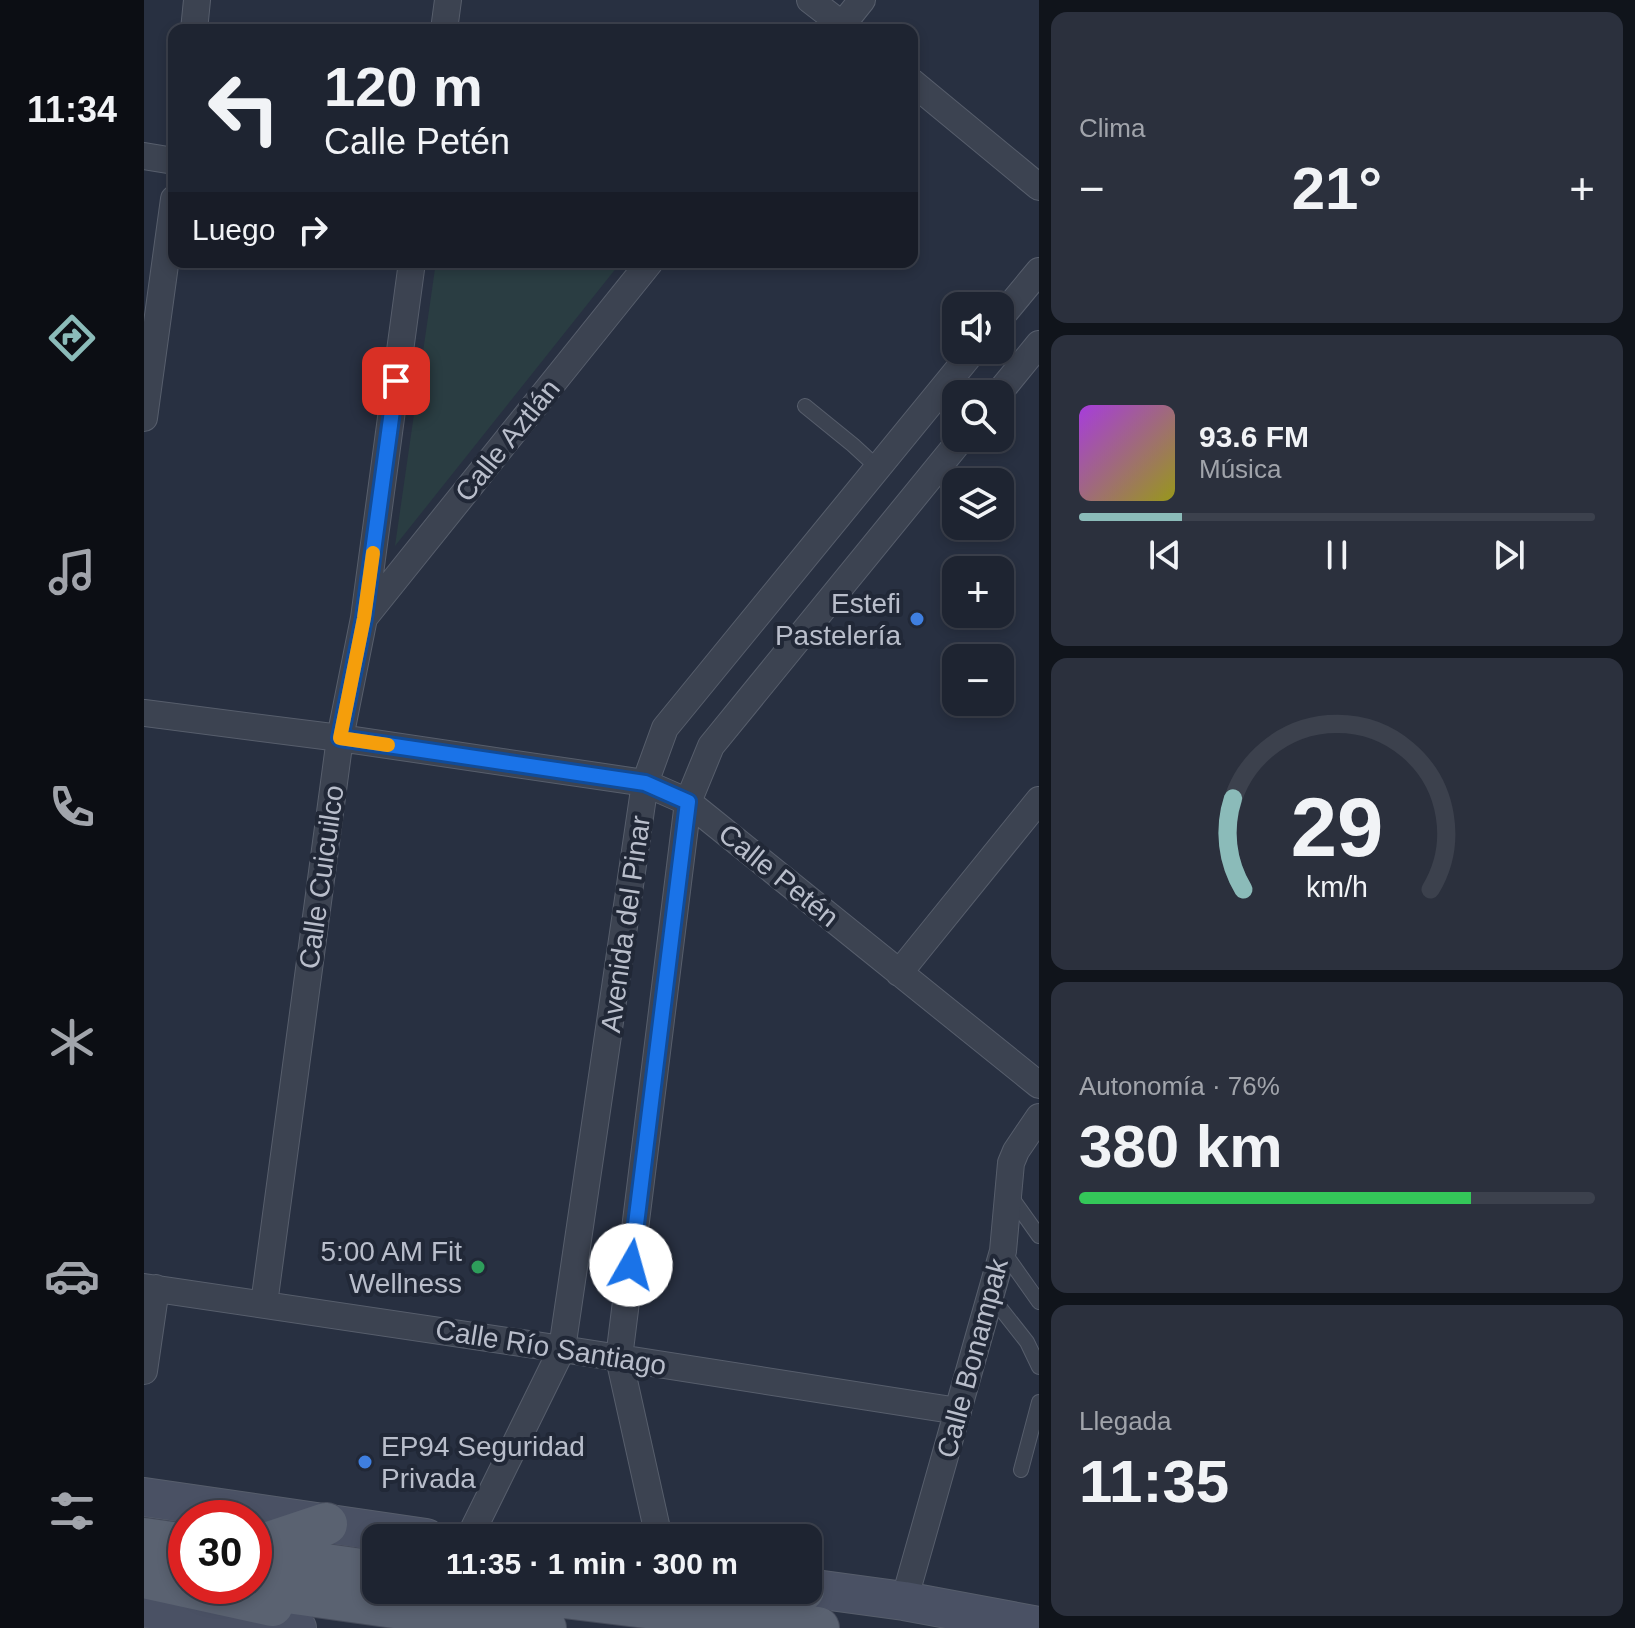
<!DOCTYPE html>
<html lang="es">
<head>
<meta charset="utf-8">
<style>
  body { margin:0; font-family:Helvetica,sans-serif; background:#2b303d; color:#f1f3f6; height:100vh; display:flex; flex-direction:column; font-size:30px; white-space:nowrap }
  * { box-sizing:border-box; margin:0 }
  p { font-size:26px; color:#a1a4ab }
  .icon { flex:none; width:44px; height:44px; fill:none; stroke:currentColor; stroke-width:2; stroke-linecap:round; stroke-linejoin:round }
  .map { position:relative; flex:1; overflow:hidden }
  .drawer { display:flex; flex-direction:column; gap:12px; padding:12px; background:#10141b; width:596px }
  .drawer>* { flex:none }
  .banner { position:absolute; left:24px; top:24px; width:750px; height:244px; border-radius:16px; box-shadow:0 4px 12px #0003,0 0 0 2px #3c414d; background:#1e2431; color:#f1f3f6; overflow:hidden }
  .fabs { position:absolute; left:798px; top:292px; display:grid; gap:16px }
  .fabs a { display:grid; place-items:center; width:72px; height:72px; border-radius:16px; background:#1e2431; box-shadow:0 4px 12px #0003,0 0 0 2px #3c414d; font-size:40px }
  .speed { position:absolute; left:24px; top:1500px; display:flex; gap:16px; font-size:40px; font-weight:700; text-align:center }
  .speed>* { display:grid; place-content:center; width:104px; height:104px; border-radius:50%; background:#1e2431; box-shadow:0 4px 12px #0003,0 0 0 2px #3c414d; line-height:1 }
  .speed .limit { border:12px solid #d22; background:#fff; color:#111 }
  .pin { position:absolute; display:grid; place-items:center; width:68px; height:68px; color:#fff; margin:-34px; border-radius:16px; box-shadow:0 4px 12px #0006 }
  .me { position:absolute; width:88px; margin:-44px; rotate:7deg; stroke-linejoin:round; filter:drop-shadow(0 0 6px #0008) }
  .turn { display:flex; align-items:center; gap:28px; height:168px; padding:0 24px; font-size:36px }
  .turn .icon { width:104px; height:104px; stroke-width:2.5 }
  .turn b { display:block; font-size:56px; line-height:68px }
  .then { display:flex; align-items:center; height:76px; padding:0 24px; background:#0003; gap:16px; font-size:30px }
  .big { font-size:60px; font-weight:700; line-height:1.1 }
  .drawer .widget { flex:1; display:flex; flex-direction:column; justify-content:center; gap:12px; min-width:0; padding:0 28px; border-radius:16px; background:#2b303d }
  .drawer .dial { align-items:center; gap:0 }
  .dial svg { height:208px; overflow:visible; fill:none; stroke:#3c414d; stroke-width:7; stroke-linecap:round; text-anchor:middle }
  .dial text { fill:#f1f3f6; stroke:none }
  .song { display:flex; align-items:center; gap:24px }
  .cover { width:96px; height:96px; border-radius:12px; background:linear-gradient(135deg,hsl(280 70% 55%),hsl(60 70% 35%)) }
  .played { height:8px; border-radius:4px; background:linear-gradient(90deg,#8bbbb9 20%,#3c414d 20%) }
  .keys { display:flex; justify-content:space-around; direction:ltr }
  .heat { display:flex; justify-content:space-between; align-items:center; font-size:44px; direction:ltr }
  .charge { height:12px; border-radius:6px; background:linear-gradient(90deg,#34c759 76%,#3c414d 0) }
  .trip { position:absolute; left:218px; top:1524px; width:460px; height:80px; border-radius:16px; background:#1e2431; box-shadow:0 4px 12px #0003,0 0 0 2px #3c414d; font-weight:700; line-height:80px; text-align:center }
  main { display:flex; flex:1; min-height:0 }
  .tabs { display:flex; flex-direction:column; width:144px; justify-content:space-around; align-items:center; background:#0c0e14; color:#a1a4ab }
  .tabs .icon { width:56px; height:56px }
  .tabs .selected { color:#8bbbb9 }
  .tabs b { font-size:36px; color:#f1f3f6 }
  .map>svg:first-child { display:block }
  .green { fill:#2a3d42 }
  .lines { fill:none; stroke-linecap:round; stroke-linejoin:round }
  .service-casing { stroke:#575e6c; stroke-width:16 }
  .minor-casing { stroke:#575e6c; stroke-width:28 }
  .secondary-casing { stroke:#575e6c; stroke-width:40 }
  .primary-casing { stroke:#464c5b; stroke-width:44 }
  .service { stroke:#3c4351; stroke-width:14 }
  .minor { stroke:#3c4351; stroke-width:26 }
  .secondary { stroke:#4a5164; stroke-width:38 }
  .primary { stroke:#5a6271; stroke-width:42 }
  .route-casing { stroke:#114b97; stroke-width:20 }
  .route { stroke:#1a73e8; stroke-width:14 }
  .slow { stroke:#f59e0b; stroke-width:14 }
  .shop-dot { fill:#3f7fe0; stroke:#212837; stroke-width:3 }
  .leisure-dot { fill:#2e9e5b; stroke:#212837; stroke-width:3 }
  .labels { text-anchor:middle; stroke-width:8; stroke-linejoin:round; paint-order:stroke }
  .street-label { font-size:28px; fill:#b9becb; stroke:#212837 }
  .poi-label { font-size:28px; fill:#b9becb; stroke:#212837; text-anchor:end }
</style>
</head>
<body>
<main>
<nav class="tabs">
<b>11:34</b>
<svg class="icon selected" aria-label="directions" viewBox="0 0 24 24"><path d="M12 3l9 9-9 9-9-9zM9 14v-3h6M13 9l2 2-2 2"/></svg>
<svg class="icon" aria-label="music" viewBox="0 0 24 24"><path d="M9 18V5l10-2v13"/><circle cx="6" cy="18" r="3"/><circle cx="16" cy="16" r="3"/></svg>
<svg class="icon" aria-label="phone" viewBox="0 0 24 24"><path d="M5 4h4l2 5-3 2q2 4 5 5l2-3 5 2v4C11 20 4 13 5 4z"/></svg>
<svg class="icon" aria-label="climate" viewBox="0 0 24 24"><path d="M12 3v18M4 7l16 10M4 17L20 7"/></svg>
<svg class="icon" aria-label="car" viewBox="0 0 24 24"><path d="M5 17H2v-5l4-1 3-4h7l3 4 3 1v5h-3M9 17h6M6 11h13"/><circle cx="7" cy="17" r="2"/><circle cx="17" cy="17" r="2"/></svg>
<svg class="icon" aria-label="filters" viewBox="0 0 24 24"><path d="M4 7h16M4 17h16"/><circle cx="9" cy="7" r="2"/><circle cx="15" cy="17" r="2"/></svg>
</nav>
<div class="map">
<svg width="895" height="1628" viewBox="0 0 895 1628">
  <rect width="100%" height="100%" fill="#283041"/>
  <path class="green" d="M292,262h185l-226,284z"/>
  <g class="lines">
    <g class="service-casing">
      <path id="service" d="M661,406l48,39 25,23
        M865,1194l30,42
        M859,1251l36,51
        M846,1295l37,47 12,25
        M877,1470l18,-68"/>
    </g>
    <g class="minor-casing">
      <path id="minor" d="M666,0l39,30
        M50,30l3,-30
        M300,30l4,-30
        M694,30l24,-30
        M768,82l127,105
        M0,156l30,5
        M856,318l39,-47
        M854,394l41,-50
        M0,418l30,-219
        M220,618l286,-356
        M0,713l196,25 305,45 43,19 351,283
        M755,973l140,-173
        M0,1287l418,62 396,62
        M120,1304l76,-566 24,-120 48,-356
        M0,1371l12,-83
        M325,1538l93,-189 83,-566 20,-55 309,-378
        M515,1538l-40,-180 69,-556 23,-56 251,-308
        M760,1601l99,-350 8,-88 5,-12 23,-34"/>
    </g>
    <g class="secondary-casing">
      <path id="secondary" d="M0,1497l282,41
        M664,1588l96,13 135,25
        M0,1608l153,20"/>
    </g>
    <g class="primary-casing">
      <path id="primary" d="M0,1539l42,6
        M110,1548l72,-24
        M110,1555l122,17
        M0,1577l128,28
        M101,1586l300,42
        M364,1590l310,38
        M587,1610l72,-20"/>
    </g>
    <use href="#service" class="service"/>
    <use href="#minor" class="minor"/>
    <use href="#secondary" class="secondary"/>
    <use href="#primary" class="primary"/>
  </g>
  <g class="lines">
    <g class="route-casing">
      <path id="route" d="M252,381l-32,237 -24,120 305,45 43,19 -57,463"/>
    </g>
    <use href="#route" class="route"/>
    <path class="slow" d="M229,553l-9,65 -24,120 48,7"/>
  </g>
  <g class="shop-dot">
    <circle cx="773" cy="619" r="8"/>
    <circle cx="221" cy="1462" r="8"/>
  </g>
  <circle class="leisure-dot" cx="334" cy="1267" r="8"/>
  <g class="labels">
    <g class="street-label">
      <text transform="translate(363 440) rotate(-51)" y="10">Calle Aztlán</text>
      <text transform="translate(635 875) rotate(39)" y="10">Calle Petén</text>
      <text transform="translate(177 877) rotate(-82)" y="10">Calle Cuicuilco</text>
      <text transform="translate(481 924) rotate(-82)" y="10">Avenida del Pinar</text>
      <text transform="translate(407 1347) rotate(9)" y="10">Calle Río Santiago</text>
      <text transform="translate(828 1358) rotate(-75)" y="10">Calle Bonampak</text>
    </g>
    <g class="poi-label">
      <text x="757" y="613">Estefi<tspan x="757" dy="32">Pastelería</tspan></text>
      <text x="318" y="1261">5:00 AM Fit<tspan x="318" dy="32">Wellness</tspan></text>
      <text x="237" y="1456" text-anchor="start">EP94 Seguridad<tspan x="237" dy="32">Privada</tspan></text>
    </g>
  </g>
</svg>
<div class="fabs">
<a><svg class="icon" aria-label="sound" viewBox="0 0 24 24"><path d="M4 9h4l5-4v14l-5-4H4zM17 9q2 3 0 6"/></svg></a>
<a><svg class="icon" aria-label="search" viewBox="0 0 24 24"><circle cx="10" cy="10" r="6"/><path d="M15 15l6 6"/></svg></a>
<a><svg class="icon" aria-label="layers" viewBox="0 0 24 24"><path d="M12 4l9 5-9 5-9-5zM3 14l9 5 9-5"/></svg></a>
<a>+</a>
<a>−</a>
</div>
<div class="speed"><div class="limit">30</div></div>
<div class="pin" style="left:252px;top:381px;background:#d93025"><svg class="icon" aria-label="arrive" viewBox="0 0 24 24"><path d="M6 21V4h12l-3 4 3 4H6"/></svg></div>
<svg class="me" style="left:487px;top:1265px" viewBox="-20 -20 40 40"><circle r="19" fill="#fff"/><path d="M0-13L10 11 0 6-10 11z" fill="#1a73e8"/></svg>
<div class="trip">11:35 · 1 min · 300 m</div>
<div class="banner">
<div class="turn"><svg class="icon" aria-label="left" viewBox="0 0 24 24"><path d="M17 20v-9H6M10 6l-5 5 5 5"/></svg><div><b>120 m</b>Calle Petén</div></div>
<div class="then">Luego<svg class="icon" aria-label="right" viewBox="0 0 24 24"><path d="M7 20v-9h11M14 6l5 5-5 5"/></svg></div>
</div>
</div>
<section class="drawer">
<div class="widget"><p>Clima</p>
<div class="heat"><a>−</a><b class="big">21°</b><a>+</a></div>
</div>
<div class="widget">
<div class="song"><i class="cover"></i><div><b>93.6 FM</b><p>Música</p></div></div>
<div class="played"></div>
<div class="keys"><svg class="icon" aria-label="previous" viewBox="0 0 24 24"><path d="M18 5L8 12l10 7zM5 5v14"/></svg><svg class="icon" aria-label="pause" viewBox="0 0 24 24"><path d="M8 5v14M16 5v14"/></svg><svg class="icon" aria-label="next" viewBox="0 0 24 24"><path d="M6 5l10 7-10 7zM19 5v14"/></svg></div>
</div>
<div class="widget dial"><svg viewBox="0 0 100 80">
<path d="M14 69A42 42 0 1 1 86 69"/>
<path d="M14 69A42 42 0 0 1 10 34" stroke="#8bbbb9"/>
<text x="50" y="56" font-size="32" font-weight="700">29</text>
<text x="50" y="72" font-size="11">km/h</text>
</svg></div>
<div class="widget"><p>Autonomía · 76%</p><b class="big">380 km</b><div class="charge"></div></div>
<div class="widget"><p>Llegada</p><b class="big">11:35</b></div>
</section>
</main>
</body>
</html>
